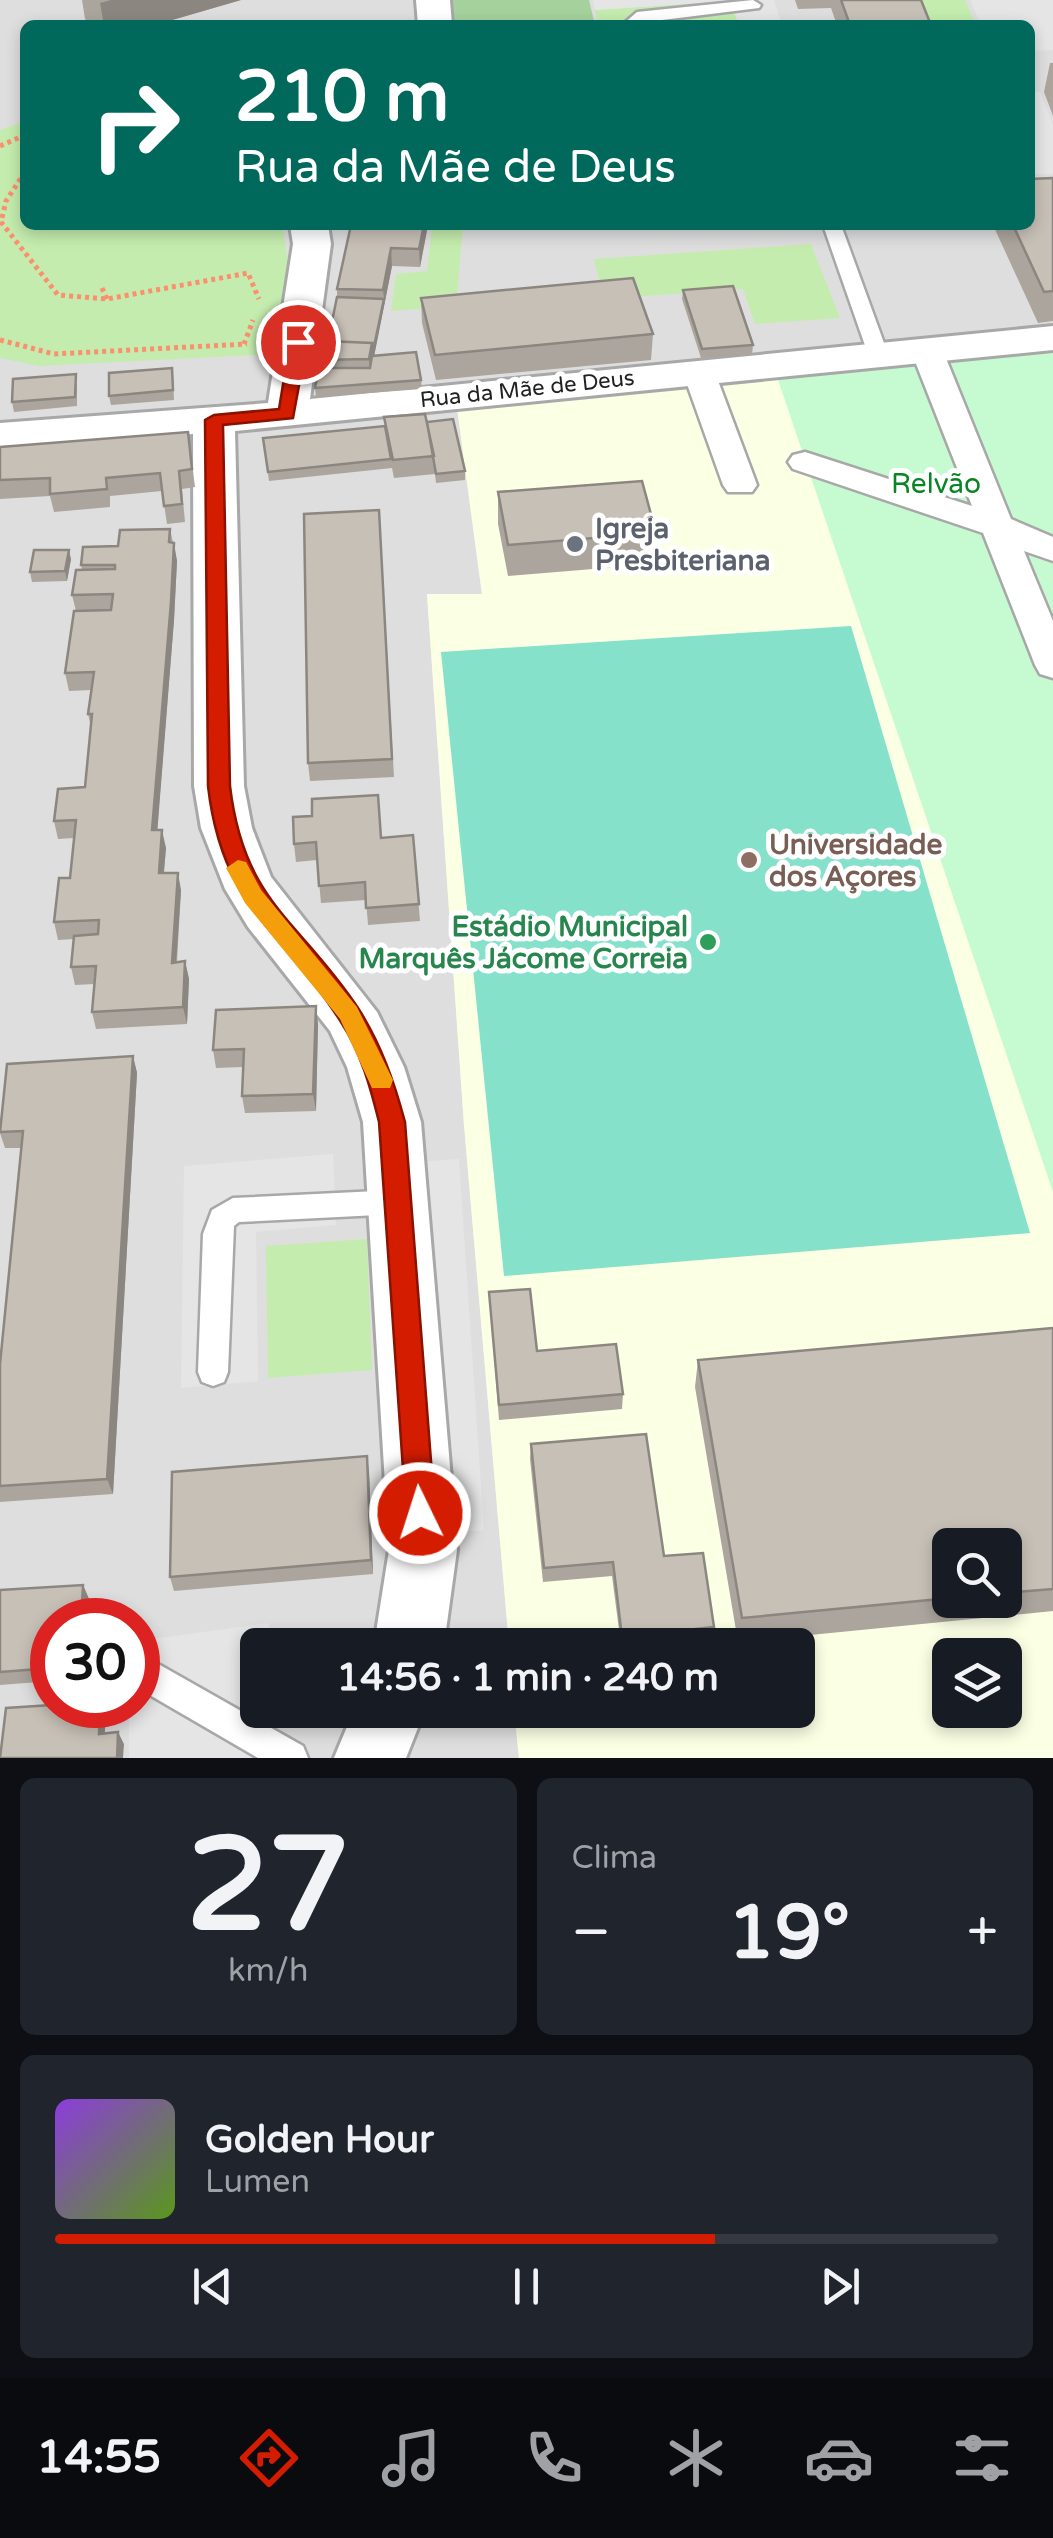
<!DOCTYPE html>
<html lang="pt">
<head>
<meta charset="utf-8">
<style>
  body { margin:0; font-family:"Varela Round",sans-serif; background:#20242c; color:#f1f3f6; height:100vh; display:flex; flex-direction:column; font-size:38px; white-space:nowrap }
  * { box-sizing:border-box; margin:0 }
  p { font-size:32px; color:#9ea1a6 }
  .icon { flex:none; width:55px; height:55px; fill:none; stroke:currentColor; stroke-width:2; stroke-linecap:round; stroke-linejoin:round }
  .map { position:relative; height:1758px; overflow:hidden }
  .side { display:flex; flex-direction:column; gap:20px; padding:20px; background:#0d0f14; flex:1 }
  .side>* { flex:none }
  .hud { position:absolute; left:20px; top:20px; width:1015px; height:210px; border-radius:15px; box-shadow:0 5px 15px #0003; background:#00695c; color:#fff; overflow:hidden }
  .tools { position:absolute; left:932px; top:1528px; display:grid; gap:20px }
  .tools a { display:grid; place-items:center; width:90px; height:90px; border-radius:15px; background:#171b24; box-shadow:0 5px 15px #0003; font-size:50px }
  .speed { position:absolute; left:30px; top:1598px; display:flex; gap:20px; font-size:50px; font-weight:700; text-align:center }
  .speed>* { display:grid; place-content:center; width:130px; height:130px; border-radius:50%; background:#171b24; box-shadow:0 5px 15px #0003; line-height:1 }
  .speed .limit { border:15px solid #d22; background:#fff; color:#111 }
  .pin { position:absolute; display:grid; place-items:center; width:85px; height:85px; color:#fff; margin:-42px; border:5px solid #fff; border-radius:50%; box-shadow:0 2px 10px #0007 }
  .me { position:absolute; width:110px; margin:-55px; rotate:356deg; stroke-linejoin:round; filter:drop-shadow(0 0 8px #0008) }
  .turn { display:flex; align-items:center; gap:35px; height:210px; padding:0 50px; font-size:45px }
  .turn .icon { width:130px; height:130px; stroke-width:2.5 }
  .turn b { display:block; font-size:70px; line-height:85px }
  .big { font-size:75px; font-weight:700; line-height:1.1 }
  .side .widget { flex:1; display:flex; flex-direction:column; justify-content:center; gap:15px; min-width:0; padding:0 35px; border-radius:15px; background:#20242c }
  .side .dial { align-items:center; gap:0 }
  .dial b { font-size:130px; line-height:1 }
  .song { display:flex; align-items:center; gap:30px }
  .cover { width:120px; height:120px; border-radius:15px; background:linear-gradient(135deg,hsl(270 70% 55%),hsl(90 70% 35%)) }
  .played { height:10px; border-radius:5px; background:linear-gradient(90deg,#d31c00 70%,#363941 70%) }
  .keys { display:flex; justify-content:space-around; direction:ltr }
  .heat { display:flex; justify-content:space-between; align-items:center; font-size:55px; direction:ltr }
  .side .tiles { flex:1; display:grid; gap:20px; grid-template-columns:1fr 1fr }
  .widget:last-child { grid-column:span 2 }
  .trip { position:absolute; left:240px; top:1628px; width:575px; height:100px; border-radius:15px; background:#171b24; box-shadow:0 5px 15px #0003; font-weight:700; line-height:100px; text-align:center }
  .dock { display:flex; height:160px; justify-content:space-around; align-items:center; background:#090b0e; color:#9ea1a6 }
  .dock .icon { width:70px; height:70px }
  .dock .active { color:#d31c00 }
  .dock b { font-size:45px; color:#f1f3f6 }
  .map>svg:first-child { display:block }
  .residential { fill:#dfdede; fill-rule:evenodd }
  .education { fill:#fbffe4; fill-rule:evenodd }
  .grass { fill:#c4ecae }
  .forest { fill:#a5d19c }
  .park { fill:#c6fbd1 }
  .pitch { fill:#85e1ca }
  .parking { fill:#e5e5e5 }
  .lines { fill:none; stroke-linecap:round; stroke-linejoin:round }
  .service-casing { stroke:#a8a8a8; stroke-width:5 }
  .pedestrian-casing { stroke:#a8a8a8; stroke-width:5 }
  .minor-casing { stroke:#a8a8a8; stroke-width:6 }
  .path { stroke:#fc906e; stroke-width:5; stroke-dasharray:4 4; stroke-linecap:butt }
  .service { fill:#fff; fill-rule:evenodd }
  .pedestrian { fill:#fff; fill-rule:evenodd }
  .minor { fill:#fff; fill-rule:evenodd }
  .wall { fill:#aba59d; fill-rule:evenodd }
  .shaded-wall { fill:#8b8680 }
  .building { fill:#c7c0b7; stroke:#8b8680; stroke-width:2.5 }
  .route { fill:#d31c00; stroke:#891200; stroke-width:2.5 }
  .slow { fill:#f59e0b }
  .worship-dot { fill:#6b7280; stroke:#fff; stroke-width:4 }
  .education-dot { fill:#8d6e63; stroke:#fff; stroke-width:4 }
  .leisure-dot { fill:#2e9e5b; stroke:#fff; stroke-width:4 }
  .labels { text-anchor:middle; stroke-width:10; stroke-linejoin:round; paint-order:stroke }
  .far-street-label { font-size:22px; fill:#212121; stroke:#fff }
  .park-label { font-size:28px; fill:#0a8525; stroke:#fff }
  .worship-label { font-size:28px; font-weight:bold; fill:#5b616d; stroke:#fff; text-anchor:start }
  .education-label { font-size:28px; font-weight:bold; fill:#785e54; stroke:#fff; text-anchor:start }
  .leisure-label { font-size:28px; font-weight:bold; fill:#27864d; stroke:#fff; text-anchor:end }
</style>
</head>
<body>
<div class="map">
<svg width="1053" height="1758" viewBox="0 0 1053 1758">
  <rect width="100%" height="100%" fill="#f2f0e8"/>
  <path class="residential" d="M0,0h1053v353l-596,55 25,187h-55l37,530 45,520h-251v65h256l5,48h-519zM25,25h1005v200h-1005zM52,1620h86v85h-86z"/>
  <path class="education" d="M1053,353v1405h-534l-5,-48h284v-65h-289l-45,-520 -37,-531h55l-25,-186zM950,1545h55v55h-55zM950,1655h55v55h-55z"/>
  <path class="grass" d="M914,0h51l11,25h-52z
    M730,1l9,24h-140l-4,-15z
    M25,121v104h257l9,56 -17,73 -235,12 -39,-8v-228z
    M463,225l-7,81 -65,5 5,-37 31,-3 5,-45z
    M811,244l29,74 -85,6 -12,-35 -139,10 -10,-40z
    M367,1239l5,131 -104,8 -2,-132z"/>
  <path class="forest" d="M441,0h148l6,25h-125l-27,-4z"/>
  <path class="park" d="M1053,353v839l-276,-815z"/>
  <path class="pitch" d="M851,626l179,607 -526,43 -63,-624z"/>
  <path class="parking" d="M593,0h181l8,25h-43l-9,-24 -135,9z
    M970,0h83v50l-23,1v-26h-49z
    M1030,92h10l13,33v49h-21l-2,-5z
    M333,1154l3,71 -80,7 2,149 -77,7 3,-222z
    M459,1159l25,371 -47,4 -19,-372z
    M269,1623l1,22h-12v65h15l3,48h-147v-53h9v-64z"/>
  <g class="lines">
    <g class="service-casing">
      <path id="service" d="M753,0l8,5 -2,3 -137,17 15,-13z
        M823,225h18l47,129 -3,4 -7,2 -10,-6z
        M398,1190l10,3 4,9 -4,9 -10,3 -159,8 -5,4 -6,146 -4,10 -11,4 -11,-4 -4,-10 5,-138 9,-24 21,-12z
        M160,1665l143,81 5,12h-50l-110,-64 -5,-12 5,-12z"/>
    </g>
    <g class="pedestrian-casing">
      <path id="pedestrian" d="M927,342l16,9 68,168 42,18v24l-29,-10 29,70v57l-13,-4 -5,-9 -52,-132 -190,-64 -5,-7 5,-7 12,-3 167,54 -61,-155z
        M698,361l16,9 43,115 -5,7h-24l-5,-7 -41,-115z"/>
    </g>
    <g class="minor-casing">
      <path id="minor" d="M416,0h34l2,25h-34z
        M290,225h38l3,19 -21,155 743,-73v24l-818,81 9,355 8,42 19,49 106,135 27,55 17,55 36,428 -13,95h-70l15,-95 -26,-428 -16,-55 -17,-36 -82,-104 -23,-38 -24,-61 -7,-42 -1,-352 -193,15v-26l268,-20 25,-159z
        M354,1710h71l-19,48h-72z"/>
    </g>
    <path class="path" d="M0,146l25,-11
      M25,172l-19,29 -5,21 57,73 49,4 141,-26 11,26
      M102,288l5,11
      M0,340l54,14 193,-10
      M244,344l9,-24"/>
    <use href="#service" class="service"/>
    <use href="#pedestrian" class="pedestrian"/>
    <use href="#minor" class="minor"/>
  </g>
  <path class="wall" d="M82,0h159l-86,25h-64l-6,-6z
    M795,0h126l10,25h-94l-6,-17 -33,1z
    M1050,63h3v53l-9,-24z
    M1053,178v143l-15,2 -45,-98h37z
    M351,225h77l-8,42 -28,-1 -18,90 47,24 1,9 -106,8 -1,-9 4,-20 -1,-8 10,-19 9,-44v-8z
    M683,290l70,55 -1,10 -51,3 -19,-59z
    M421,298l232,36 -2,26 -215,20 -14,-57z
    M173,377l1,23 -63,5 -2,-9z
    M77,384v22l-63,6 -2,-10z
    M384,417l43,5 38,49v9l-29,3 -1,-9 -41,4 -2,-10 -123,13 -6,-43 122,-12z
    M188,432l7,55 -13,2 3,33 -18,2 -5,-33 -52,5v11l-56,5 -4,-16 -50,3v-52z
    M498,492l158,41 -2,31 -146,12 -10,-52z
    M379,510l15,267 -84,4 -2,-18z
    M170,529l7,32 -3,59 -17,210 9,18 -2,25 17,17 -4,72 8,-1 4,18 -2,45 -91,5 -4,-17 2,-28 -19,1 -4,-18 3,-28 -16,1 -4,-18 16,-44 4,-40 -16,1 -4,-18 31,-34 6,-60 -3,-13 3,-24 -22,1 -4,-18 11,-62 -4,-16 10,-25 -1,-5 37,-19z
    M71,559l-4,22 -35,1 -2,-10z
    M413,835l7,86 -52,4 -2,-25 -45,3 -4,-43 -21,2 -2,-18z
    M318,1024l-2,87 -71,2 -3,-17 1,-29 -27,1 -3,-18z
    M133,1056l4,17 -24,421 -113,8v-138l21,-216h-16l-5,-15 7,-69z
    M489,1292l48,59 86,43 -1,15 -123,11z
    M1053,1328v283l-315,31 -43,-255 3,-27zM950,1545h55v55h-55z
    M531,1444l133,112 50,71 -2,14 -41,4h-50l-9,-69 -69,6 -13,-123z
    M369,1471l4,103 -199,17 -4,-14z
    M83,1585l6,14 -37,21v61l-52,4v-95z"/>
  <path class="shaded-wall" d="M111,0h130l-86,25h-51l-4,-22z
    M424,225h4l-8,42 -1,-18z
    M391,248l1,18 -22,111 -1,-18 15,-60 -1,-9z
    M174,543l3,18 -3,59 -18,228 -4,-18z
    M69,550l2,9 -4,22 -2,-10z
    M162,830l4,18 -4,43 -3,-18z
    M178,873l3,17 -6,90 -3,-17z
    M185,961l4,18 -2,45 -4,-17z
    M316,1006l2,18 -2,87 -3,-17z
    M133,1056l4,17 -24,421 -6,-15z
    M367,1456l2,15 4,103 -2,-14z
    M83,1585l6,14 -1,21h-7z
    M100,1705h2l4,9 -2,32 -5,-12z
    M118,1732l6,12 -1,14h-6z"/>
  <path class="building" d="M841,0h80l10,25h-81z
    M1053,178v113l-9,1 -31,-67h17v-46z
    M351,225h73l-5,24 -28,-1 -8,42 -46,-1z
    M633,278l20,56 -218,21 -14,-57z
    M733,286l20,59 -51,4 -19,-59z
    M337,297l47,2 -11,52 -1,-8 -44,-2z
    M325,341l47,2 -3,16 -51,1z
    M416,352l5,28 -106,8 4,-20h51l2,-12z
    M172,368l1,22 -64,6v-23z
    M76,374l-1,23 -63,5 1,-23z
    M425,414l9,42 -41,4 -9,-43z
    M453,419l12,52 -29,3 -9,-52z
    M385,426l6,33 -123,13 -5,-34z
    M188,432l4,37 -13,2 3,33 -18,2 -4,-33 -54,5 1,11 -57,5v-16l-50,2v-33z
    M642,481l14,52 -148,12 -10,-53z
    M379,510l13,249 -84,4 -4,-249z
    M170,529l-1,13 5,1 -3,59 -19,228h10l-3,43h19l-6,90 13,-2 -2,46 -91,5 4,-46 -25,1 3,-31 24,-2 1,-14 -45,2 5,-44h11l6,-58 -22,1 4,-32 27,-2 7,-73h-4l6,-42 -29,1 9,-62 37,-1 2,-16 -41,1 4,-25 39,-1v-4h-34l2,-18 35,-1 2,-16z
    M34,550h35l-4,21 -35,1z
    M378,795l3,43 32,-3 6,69 -53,4 -1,-26 -46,4 -3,-44 -22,2 -1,-27 19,-1v-17z
    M316,1006l-3,88 -71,2 2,-47 -31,1 3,-40z
    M133,1056l-26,423 -107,7v-122l23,-233 -23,1 7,-68z
    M530,1289l7,62 79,-7 7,50 -124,11 -10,-113z
    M1053,1328v261l-48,4v-48h-55v53l-208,20 -44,-258z
    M646,1434l18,122 39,-3 11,74 -92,10 -9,-75 -69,6 -13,-124z
    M367,1456l4,104 -201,17 2,-105z
    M83,1585l-2,35h-29v48l-52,4v-82z
    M52,1705h48l-1,29 19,-2 -1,26h-117l6,-50z"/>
  <path class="route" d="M298,336l9,6 -14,76 -70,7 7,361c14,118 70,134 128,222 23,36 36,73 47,114l30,391 -4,9 -11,5 -10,-5 -4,-9 -27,-391c-9,-36 -18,-69 -38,-100 -59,-93 -119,-113 -133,-236l-3,-366 9,-5 65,-6 11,-67z"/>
  <path class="slow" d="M238,860l8,2 15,28 96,117 36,73 -3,8h-18l-32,-69 -95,-116 -19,-35z"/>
  <circle class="worship-dot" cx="575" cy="544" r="10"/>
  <circle class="education-dot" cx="749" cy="860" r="10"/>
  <circle class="leisure-dot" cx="708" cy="942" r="10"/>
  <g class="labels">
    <g class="far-street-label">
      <text transform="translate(527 388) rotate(-6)" y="8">Rua da Mãe de Deus</text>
    </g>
    <g class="park-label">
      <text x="936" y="493">Relvão</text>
    </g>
    <g class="worship-label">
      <text x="595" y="538">Igreja<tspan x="595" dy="32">Presbiteriana</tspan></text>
    </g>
    <g class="education-label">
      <text x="769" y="854">Universidade<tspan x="769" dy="32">dos Açores</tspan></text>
    </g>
    <g class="leisure-label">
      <text x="688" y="936">Estádio Municipal<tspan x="688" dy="32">Marquês Jácome Correia</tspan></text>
    </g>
  </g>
</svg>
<div class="tools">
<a><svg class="icon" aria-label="search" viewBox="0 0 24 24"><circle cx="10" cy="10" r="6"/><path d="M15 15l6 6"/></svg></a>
<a><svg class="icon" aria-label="layers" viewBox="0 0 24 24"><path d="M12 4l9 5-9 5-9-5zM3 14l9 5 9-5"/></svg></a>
</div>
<div class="speed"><div class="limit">30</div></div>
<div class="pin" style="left:298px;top:342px;background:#d93025"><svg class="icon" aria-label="arrive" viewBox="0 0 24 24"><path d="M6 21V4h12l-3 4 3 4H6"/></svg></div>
<svg class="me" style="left:420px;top:1513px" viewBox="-20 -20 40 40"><circle r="17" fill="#d31c00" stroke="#fff" stroke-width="3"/><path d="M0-11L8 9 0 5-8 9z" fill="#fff"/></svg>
<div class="trip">14:56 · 1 min · 240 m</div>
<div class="hud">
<div class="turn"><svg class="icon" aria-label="right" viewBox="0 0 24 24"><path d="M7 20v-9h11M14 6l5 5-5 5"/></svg><div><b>210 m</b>Rua da Mãe de Deus</div></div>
</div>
</div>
<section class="side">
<div class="tiles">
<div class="widget dial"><b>27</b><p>km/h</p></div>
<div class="widget"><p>Clima</p>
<div class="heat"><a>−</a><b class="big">19°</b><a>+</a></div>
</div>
<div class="widget">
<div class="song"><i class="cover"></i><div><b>Golden Hour</b><p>Lumen</p></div></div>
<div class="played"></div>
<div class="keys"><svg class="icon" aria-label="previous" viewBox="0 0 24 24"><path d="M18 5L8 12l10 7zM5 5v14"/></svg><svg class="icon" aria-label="pause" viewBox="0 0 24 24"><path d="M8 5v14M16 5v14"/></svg><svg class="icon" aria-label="next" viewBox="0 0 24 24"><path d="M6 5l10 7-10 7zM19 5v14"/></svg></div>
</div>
</div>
</section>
<nav class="dock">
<b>14:55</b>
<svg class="icon active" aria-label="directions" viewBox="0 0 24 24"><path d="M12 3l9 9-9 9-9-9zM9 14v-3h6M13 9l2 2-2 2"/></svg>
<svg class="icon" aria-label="music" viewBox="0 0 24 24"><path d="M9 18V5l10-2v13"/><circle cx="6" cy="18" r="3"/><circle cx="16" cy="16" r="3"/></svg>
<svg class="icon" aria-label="phone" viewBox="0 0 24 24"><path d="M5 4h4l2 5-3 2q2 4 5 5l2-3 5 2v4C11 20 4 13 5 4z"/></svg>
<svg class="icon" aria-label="climate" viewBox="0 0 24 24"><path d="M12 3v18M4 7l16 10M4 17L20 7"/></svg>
<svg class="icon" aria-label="car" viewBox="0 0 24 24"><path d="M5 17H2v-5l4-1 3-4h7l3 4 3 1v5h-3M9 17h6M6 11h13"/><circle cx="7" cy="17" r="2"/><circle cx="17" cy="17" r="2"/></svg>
<svg class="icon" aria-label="filters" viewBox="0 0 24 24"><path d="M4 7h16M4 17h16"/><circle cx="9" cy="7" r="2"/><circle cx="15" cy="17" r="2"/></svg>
</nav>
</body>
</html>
